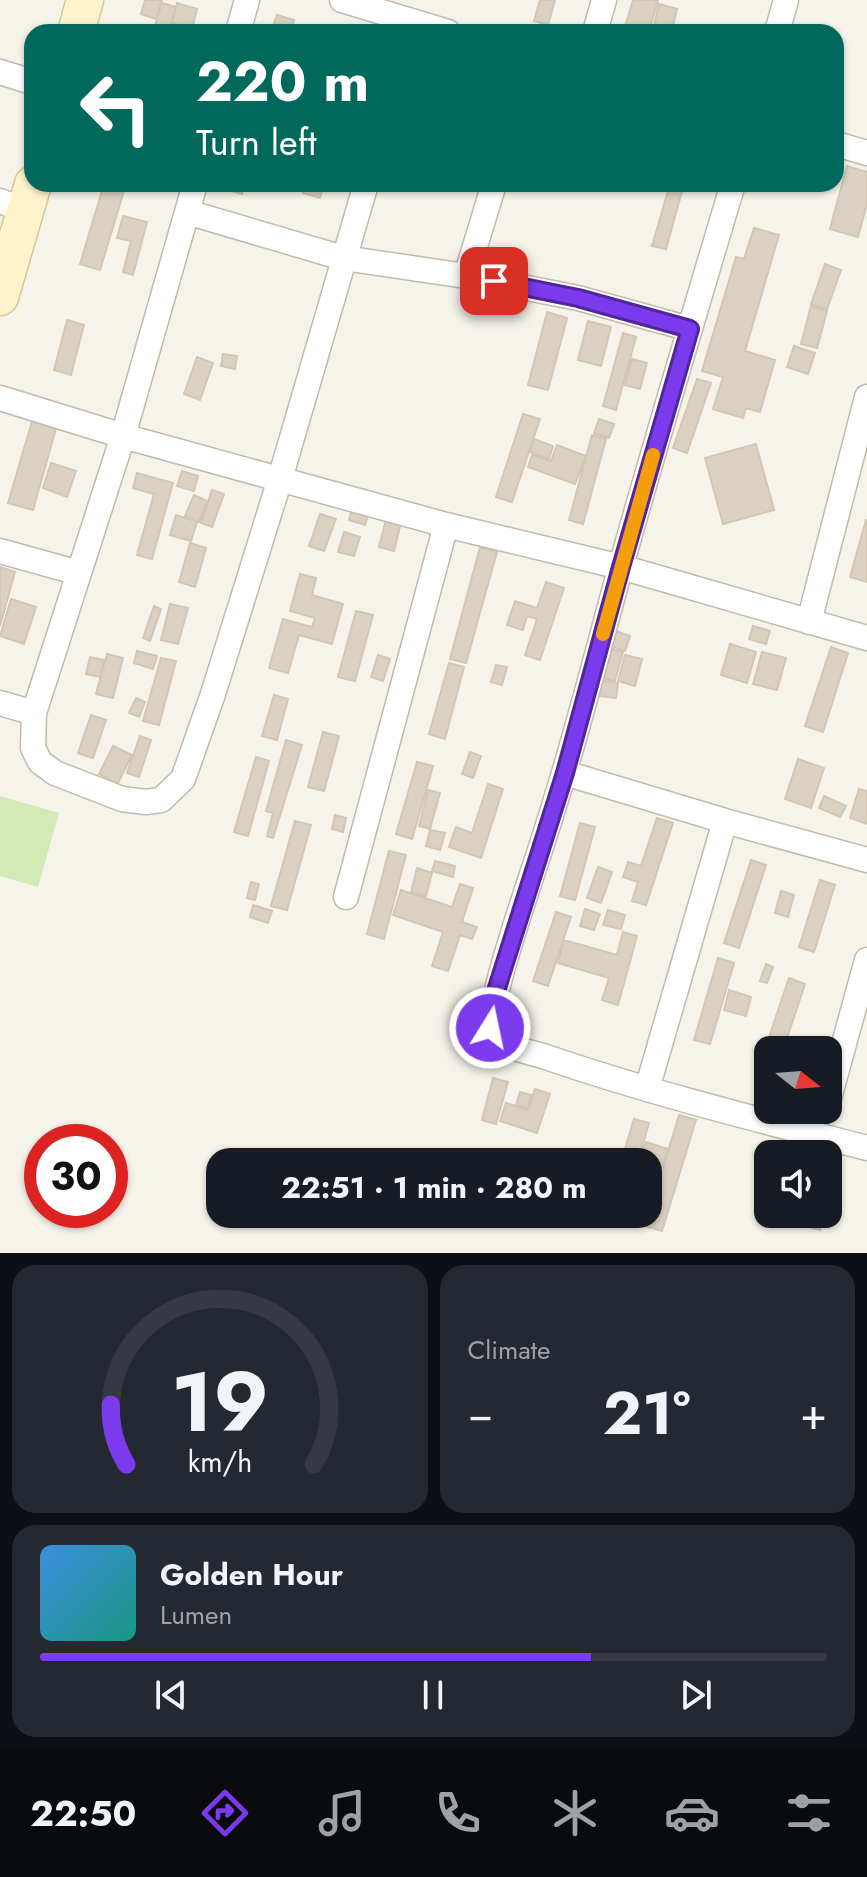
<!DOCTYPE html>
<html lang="en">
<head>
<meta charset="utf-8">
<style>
  body { margin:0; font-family:Jost,sans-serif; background:#242831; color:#f1f3f6; height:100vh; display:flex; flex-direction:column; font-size:30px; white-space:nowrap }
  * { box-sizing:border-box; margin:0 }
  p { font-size:26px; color:#9ea1a6 }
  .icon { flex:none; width:44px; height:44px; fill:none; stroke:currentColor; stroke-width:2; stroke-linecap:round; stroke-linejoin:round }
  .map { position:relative; height:1253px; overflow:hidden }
  .drawer { display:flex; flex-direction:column; gap:12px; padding:12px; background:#0d0f14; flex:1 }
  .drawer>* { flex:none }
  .guide { position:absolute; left:24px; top:24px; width:820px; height:168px; border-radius:24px; box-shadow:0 2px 6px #0004; background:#00695c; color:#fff; overflow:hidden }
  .needle { width:52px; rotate:107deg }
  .controls { position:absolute; left:754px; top:1036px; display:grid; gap:16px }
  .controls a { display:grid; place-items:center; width:88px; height:88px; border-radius:16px; background:#171b24; box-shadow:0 2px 6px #0004; font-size:40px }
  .speed { position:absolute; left:24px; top:1124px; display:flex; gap:16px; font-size:40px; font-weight:700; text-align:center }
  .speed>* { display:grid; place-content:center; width:104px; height:104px; border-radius:50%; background:#171b24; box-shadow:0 2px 6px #0004; line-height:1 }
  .speed .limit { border:12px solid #d22; background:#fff; color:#111 }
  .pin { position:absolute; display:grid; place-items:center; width:68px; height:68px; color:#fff; margin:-34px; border-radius:16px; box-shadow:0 4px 12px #0006 }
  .me { position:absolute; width:88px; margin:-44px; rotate:10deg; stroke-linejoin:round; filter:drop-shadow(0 0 6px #0008) }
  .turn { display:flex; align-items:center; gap:28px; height:168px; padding:0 40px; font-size:36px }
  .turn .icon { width:104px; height:104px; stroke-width:2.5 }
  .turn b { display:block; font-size:56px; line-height:68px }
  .big { font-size:60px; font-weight:700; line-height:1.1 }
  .drawer .card { flex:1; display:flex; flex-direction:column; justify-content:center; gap:12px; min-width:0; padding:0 28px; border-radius:24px; background:#242831 }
  .drawer .dial { align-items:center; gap:0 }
  .dial svg { height:208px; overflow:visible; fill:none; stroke:#363941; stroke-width:7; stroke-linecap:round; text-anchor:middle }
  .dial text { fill:#f1f3f6; stroke:none }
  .song { display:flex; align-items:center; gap:24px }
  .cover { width:96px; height:96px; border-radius:12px; background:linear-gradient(135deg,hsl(210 70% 55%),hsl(170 70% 35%)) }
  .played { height:8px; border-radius:4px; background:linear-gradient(90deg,#7c3aed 70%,#363941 70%) }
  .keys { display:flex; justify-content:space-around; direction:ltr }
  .heat { display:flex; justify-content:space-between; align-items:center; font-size:44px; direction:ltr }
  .drawer .tiles { flex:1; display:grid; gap:12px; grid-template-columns:1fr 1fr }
  .card:last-child { grid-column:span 2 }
  .trip { position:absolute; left:206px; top:1148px; width:456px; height:80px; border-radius:24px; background:#171b24; box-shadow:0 2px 6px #0004; font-weight:700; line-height:80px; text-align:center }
  .dock { display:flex; height:128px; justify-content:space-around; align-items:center; background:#090b0e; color:#9ea1a6 }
  .dock .icon { width:56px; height:56px }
  .dock .current { color:#7c3aed }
  .dock b { font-size:36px; color:#f1f3f6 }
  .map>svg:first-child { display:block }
  .green { fill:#d2eab4 }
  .building { fill:#dbd1c3; stroke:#d3c6b3; stroke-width:2 }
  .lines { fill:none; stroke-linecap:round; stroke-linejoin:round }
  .street-casing { stroke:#c2bbad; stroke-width:27 }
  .secondary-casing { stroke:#d6c79b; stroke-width:39 }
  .street { stroke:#fff; stroke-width:24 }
  .secondary { stroke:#fff3cc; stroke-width:36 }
  .route-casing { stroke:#51269a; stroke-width:20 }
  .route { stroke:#7c3aed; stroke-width:14 }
  .slow { stroke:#f59e0b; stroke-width:14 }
</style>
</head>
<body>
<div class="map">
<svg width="867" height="1253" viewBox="0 0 867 1253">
  <rect width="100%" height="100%" fill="#f6f3eb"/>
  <path class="green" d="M0,796l59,17 -21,74 -38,-11z"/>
  <path class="building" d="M145,0h17l-6,19 -15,-5z
    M540,0h15l-7,25 -14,-4z
    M633,0h25l-9,32 -25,-2z
    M162,3l14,4 -8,25h-15z
    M177,3l20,6 -5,20 -20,-6z
    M659,4l18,5 -5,21 -18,-5z
    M277,15l17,5 -4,12h-19z
    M847,166l20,6v32l-9,33 -28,-8z
    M104,184h22l-26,86 -20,-6z
    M227,184h18l-3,10 -17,-5z
    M306,184h18l-4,14 -17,-5z
    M670,184h14l-18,65 -14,-3z
    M123,216l24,6 -14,53 -10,-3 8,-31 -14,-3z
    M754,228l25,7 -34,116 30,9 -15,52 -14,-4 -3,10 -30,-9 10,-32 -21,-6 34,-114 8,2z
    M825,264l16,6 -14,39 -16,-5z
    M811,306l16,5 -10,37 -16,-4z
    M547,312l20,6 -19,72 -20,-5z
    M67,320l17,5 -13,50 -17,-5z
    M588,321l23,6 -10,39 -23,-6z
    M623,333l13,4 -20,73 -13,-4z
    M794,346l21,7 -7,21 -21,-7z
    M223,354l14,2 -2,13 -14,-3z
    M197,357l16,6 -13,37 -16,-6z
    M632,359l15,4 -7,26 -15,-4z
    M697,379l14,4 -24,70 -14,-5z
    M523,414l17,5 -28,83 -16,-5z
    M33,418l24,7 -24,85 -25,-7z
    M599,419l15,5 -5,14 -15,-5z
    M592,435l14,4 -23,85 -14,-4z
    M534,439l19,7 -4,13 -19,-7z
    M756,444l18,66 -51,14 -18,-66z
    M557,445l29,11 -11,28 -47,-17 4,-12 19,6z
    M51,463l25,8 -9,26 -24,-9z
    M182,471l16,5 -4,15 -17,-5z
    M137,473l36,10 -21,76 -15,-4 17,-61 -21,-6z
    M212,490l12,4 -12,33 -11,-4z
    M194,495l13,6 -8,21 -14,-6z
    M352,509l17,4 -4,12 -16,-5z
    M320,514l16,5 -12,32 -15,-5z
    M176,515l21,7 -6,19 -21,-6z
    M386,520l15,3 -7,28 -15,-4z
    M866,520l1,1v61l-17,-5z
    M344,532l16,5 -6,19 -16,-4z
    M190,543l16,5 -11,39 -16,-5z
    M480,547l17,5 -31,111 -16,-4z
    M0,567l15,5 -15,54z
    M300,574l16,4 -4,17 31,9 -11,40 -33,-9 -11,38 -19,-5 14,-49 29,8 3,-9 -25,-7z
    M546,582l18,6 -24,72 -15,-5 12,-36 -10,-3 -4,14 -16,-5 8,-24 22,7z
    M11,599l25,8 -12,37 -24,-8z
    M170,604l18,4 -10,36 -17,-4z
    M154,606l7,3 -11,32 -7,-3z
    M356,611l17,4 -18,66 -17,-4z
    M753,626l17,5 -4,13 -17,-5z
    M616,631l14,5 -5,15 -14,-5z
    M730,644l26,8 -9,31 -26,-8z
    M831,647l17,6 -25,79 -18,-6z
    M612,649l11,3 -8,29 -11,-3z
    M137,651l20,5 -4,13 -19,-6z
    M762,652l24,6 -9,32 -24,-6z
    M107,654l16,4 -10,40 -17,-4z
    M378,655l12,4 -7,22 -12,-4z
    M625,655l17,4 -7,27 -17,-5z
    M90,657l14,3 -4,17 -14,-3z
    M161,658l15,3 -17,64 -16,-4z
    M449,663l15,4 -19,72 -16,-5z
    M496,665l11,2 -5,18 -11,-3z
    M601,680l17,3 -2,15 -17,-2z
    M274,695l14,4 -11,41 -15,-4z
    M136,698l9,4 -6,15 -10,-4z
    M91,715l15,5 -13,38 -15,-5z
    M323,732l16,4 -15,55 -16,-4z
    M140,736l11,4 -12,37 -12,-4z
    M286,740l16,5 -29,93 -6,-2 6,-23 -7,-2z
    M113,746l19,9 -14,28 -19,-9z
    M470,752l11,4 -8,22 -11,-4z
    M256,757l13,4 -21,75 -14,-4z
    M798,759l26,9 -13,40 -26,-9z
    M417,762l16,4 -21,73 -16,-5z
    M488,784l15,5 -22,69 -32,-11 7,-20 16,6z
    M859,789l8,2v33l-17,-6z
    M428,790l12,3 -10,36 -11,-3z
    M824,796l22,10 -6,11 -21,-9z
    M335,815l11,3 -3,14 -11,-3z
    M657,818l16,5 -27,82 -14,-4 6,-19 -15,-5 5,-15 13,4z
    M295,821l16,4 -24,85 -16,-4z
    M580,823l15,4 -20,73 -15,-4z
    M430,830l15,3 -5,17 -14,-4z
    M389,851l17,4 -22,84 -17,-5z
    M751,860l15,5 -27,83 -15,-5z
    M435,861l20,5 -2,11 -21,-6z
    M598,867l14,5 -11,31 -14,-5z
    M417,868l15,5 -6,23 -15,-4z
    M820,880l15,5 -21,67 -15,-5z
    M251,882l8,2 -4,16 -8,-2z
    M460,884l13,4 -11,34 15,5 -5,12 -12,-4 -12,36 -16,-5 11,-34 -50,-17 8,-25 51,17z
    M781,891l13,4 -6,22 -13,-4z
    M253,905l19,6 -4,12 -18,-6z
    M585,909l15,5 -6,16 -14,-4z
    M608,910l17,5 -4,14 -18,-4z
    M556,912l15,5 -23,69 -15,-5z
    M623,932l14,4 -19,69 -16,-5 7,-22 -51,-15 6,-23 53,15z
    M718,958l16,5 -24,81 -16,-4z
    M766,964l7,3 -6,16 -7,-2z
    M789,978l16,6 -22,66h-15l-3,-1z
    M729,990l22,7 -5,19 -22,-6z
    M493,1078l15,4 -12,42 -14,-4z
    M535,1089l15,5 -13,39 -37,-12 6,-18 22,7z
    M520,1092l11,3 -3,13 -12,-3z
    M679,1115l17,5 -34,111 -17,-5 4,-17 -1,-46 15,5z
    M634,1119l15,4 -11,38 5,1h-22z
    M646,1142l22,7 -6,17 -22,-7z
    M768,1177v37h5l-2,4 -12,-4 3,-9 -3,-1z
    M776,1214h48l-4,16 -45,-12z"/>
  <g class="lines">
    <g class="street-casing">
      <path id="street" d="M342,0l106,32
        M238,32l9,-32
        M595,32l9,-32
        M777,32l9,-32
        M0,72l32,10
        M836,144l31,9
        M195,184l-72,252 -89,277 -1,35 7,14 15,11 67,26 24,3 15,-2 22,-21 30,-85 67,-215 86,-295
        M733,184c-38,127 -76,254 -112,382 -26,95 -50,190 -81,284 -8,27 -59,168 -47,185 10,13 38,17 53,22 105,36 213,63 321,91
        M0,201l26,10
        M187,212l156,46 123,18 112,22 112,31
        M466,276l28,-92
        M0,398l123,38 323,89 175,42 246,71
        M0,551l79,22
        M809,622l58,-225
        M0,703l34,10
        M565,773l160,48 142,39
        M346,897l100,-372
        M647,1089l78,-268
        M828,1102l39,-142"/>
    </g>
    <g class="secondary-casing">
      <path id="secondary" d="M76,32l9,-32
        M0,297l33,-113"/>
    </g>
    <use href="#street" class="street"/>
    <use href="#secondary" class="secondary"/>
  </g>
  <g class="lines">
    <g class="route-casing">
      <path id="route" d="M490,1028v-16l6,-21 69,-218 56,-206 69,-238 -112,-31 -84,-17"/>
    </g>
    <use href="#route" class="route"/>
    <path class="slow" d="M603,634l50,-179"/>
  </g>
</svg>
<div class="controls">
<a><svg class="needle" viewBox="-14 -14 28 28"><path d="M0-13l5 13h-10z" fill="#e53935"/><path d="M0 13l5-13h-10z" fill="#9ea1a6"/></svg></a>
<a><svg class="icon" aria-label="sound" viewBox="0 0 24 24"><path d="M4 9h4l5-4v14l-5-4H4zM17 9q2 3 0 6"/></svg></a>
</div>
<div class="speed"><div class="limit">30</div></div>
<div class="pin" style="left:494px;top:281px;background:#d93025"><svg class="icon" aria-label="arrive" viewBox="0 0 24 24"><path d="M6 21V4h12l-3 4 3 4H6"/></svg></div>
<svg class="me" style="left:490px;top:1028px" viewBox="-20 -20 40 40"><circle r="17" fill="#7c3aed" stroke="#fff" stroke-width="3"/><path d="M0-11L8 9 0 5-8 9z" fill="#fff"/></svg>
<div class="trip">22:51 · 1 min · 280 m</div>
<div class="guide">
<div class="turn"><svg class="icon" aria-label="left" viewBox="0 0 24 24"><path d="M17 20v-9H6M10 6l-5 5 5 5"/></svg><div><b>220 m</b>Turn left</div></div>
</div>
</div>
<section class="drawer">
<div class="tiles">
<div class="card dial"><svg viewBox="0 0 100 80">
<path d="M14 69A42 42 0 1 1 86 69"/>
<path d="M14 69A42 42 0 0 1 8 46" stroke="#7c3aed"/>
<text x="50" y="56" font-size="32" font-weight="700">19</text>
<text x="50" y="72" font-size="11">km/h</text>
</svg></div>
<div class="card"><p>Climate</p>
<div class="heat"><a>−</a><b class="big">21°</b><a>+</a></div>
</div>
<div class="card">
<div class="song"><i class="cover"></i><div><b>Golden Hour</b><p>Lumen</p></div></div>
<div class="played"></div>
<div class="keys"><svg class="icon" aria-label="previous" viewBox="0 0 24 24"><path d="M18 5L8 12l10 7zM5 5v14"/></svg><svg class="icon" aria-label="pause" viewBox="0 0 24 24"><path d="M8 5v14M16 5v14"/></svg><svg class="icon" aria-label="next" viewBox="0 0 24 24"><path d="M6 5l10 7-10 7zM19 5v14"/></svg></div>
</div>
</div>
</section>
<nav class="dock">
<b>22:50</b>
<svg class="icon current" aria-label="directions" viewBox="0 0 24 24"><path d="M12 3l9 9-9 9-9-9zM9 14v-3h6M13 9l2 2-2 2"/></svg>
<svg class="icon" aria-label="music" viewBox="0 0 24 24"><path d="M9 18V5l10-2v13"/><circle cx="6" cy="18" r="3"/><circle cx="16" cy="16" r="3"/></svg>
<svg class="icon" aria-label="phone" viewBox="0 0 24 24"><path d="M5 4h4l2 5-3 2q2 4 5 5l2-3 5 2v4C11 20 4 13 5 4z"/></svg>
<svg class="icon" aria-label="climate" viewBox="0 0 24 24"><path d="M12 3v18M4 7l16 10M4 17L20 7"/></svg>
<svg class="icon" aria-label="car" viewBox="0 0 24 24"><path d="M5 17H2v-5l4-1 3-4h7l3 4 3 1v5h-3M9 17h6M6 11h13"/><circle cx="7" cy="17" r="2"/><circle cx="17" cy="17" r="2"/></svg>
<svg class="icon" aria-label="filters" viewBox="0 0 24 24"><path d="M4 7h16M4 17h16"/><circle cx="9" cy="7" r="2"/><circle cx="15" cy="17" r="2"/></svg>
</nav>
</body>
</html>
